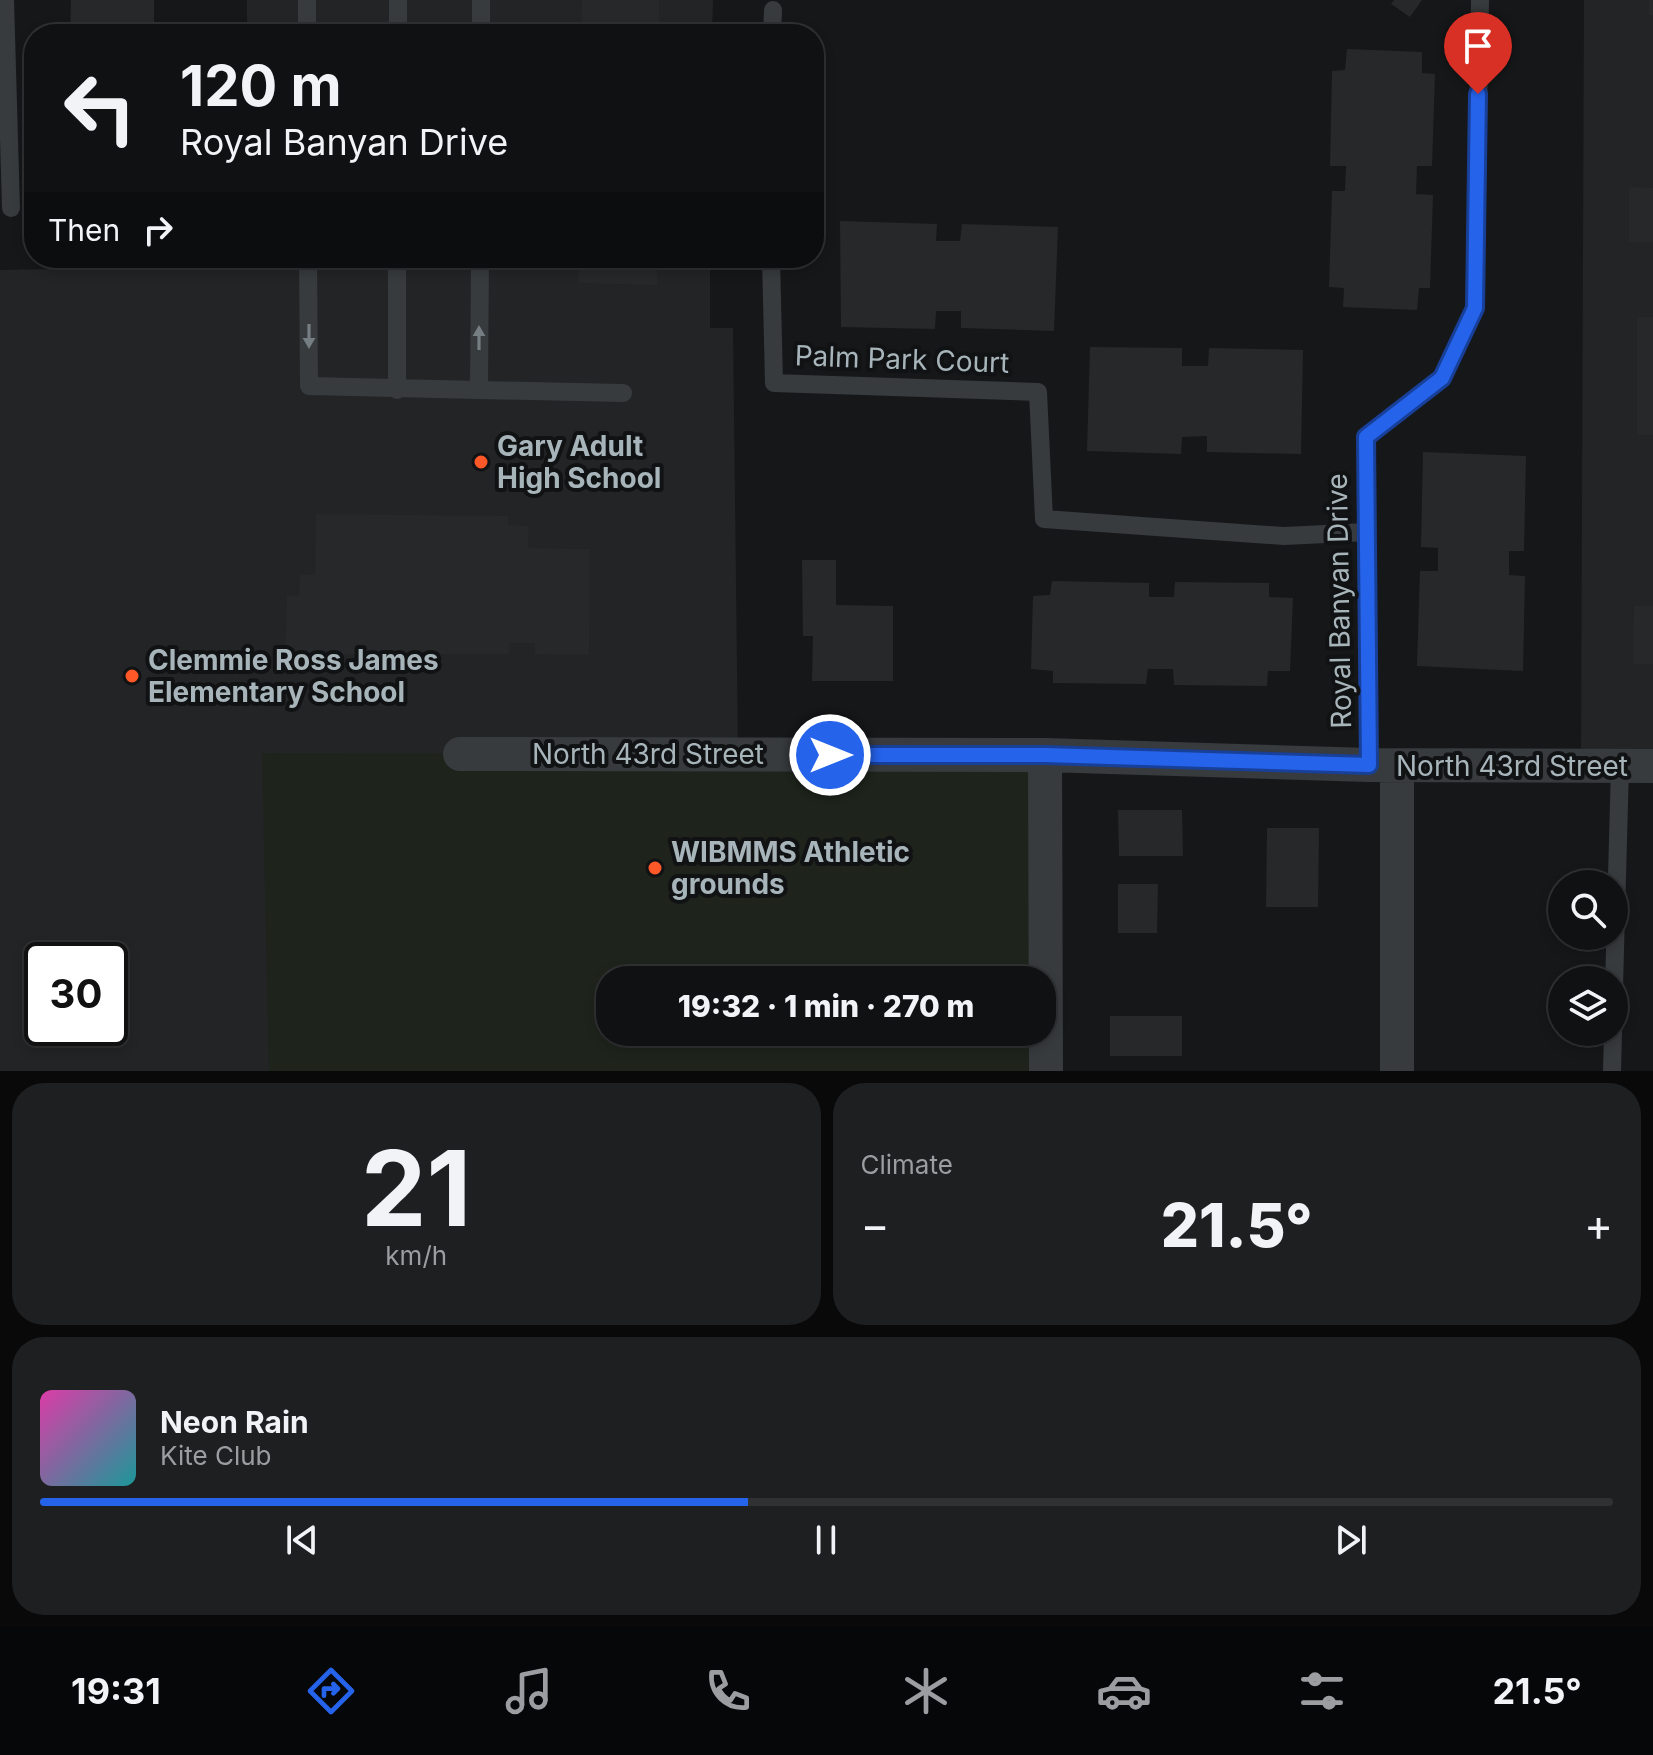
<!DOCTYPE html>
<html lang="en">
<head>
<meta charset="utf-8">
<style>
  body { margin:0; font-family:Inter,sans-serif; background:#1e1f21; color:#f1f3f6; height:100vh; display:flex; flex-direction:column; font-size:30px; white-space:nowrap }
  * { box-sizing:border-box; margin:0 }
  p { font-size:26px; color:#9c9da0 }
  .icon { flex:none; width:44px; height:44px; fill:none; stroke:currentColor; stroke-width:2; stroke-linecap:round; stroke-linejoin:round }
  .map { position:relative; height:1071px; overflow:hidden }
  .sheet { display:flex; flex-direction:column; gap:12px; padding:12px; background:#09090a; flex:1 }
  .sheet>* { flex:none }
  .guide { position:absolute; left:24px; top:24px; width:800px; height:244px; border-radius:32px; box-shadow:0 4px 12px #0003,0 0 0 2px #303133; background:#101113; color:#f1f3f6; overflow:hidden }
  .tools { position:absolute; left:1548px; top:870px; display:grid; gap:16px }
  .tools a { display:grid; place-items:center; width:80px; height:80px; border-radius:50%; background:#101113; box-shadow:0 4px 12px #0003,0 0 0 2px #303133; font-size:40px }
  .speed { position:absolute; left:24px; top:942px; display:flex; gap:16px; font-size:40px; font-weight:700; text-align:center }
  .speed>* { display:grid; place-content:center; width:104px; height:104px; border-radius:50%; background:#101113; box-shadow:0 4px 12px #0003,0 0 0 2px #303133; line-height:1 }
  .speed .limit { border:4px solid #111; border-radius:12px; background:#fff; color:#111 }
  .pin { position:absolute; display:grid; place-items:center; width:68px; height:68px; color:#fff; margin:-82px -34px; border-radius:50% 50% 50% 0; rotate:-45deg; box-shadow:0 0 8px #0007 }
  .pin .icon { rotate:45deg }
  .me { position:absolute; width:88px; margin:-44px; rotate:90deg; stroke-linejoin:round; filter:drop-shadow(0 0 6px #0008) }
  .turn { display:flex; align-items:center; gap:28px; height:168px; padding:0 24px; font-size:36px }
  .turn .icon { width:104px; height:104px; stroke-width:2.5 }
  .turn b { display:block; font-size:56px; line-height:68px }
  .then { display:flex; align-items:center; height:76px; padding:0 24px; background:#0003; gap:16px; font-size:30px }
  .big { font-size:60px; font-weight:800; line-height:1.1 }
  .sheet .card { flex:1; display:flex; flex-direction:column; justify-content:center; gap:12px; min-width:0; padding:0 28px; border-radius:32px; background:#1e1f21 }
  .sheet .dial { align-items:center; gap:0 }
  .dial b { font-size:104px; line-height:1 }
  .song { display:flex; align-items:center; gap:24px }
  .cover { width:96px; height:96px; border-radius:12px; background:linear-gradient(135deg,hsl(320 70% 55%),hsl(180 70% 35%)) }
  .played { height:8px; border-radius:4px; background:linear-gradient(90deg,#2563eb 45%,#303133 45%) }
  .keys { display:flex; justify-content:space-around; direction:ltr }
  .heat { display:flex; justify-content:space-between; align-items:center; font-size:44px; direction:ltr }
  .sheet .tiles { flex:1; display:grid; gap:12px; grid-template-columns:1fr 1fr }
  .card:last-child { grid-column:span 2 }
  .trip { position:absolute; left:596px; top:966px; width:460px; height:80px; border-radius:32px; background:#101113; box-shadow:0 4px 12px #0003,0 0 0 2px #303133; font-weight:800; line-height:80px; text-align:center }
  .tab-bar { display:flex; height:128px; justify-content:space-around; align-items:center; background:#060708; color:#9c9da0 }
  .tab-bar .icon { width:56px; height:56px }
  .tab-bar .selected { color:#2563eb }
  .tab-bar b { font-size:36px; color:#f1f3f6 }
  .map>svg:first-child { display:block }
  .built { fill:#222426; fill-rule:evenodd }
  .pitch { fill:#1e241c; fill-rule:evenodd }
  .building { fill:#26282a }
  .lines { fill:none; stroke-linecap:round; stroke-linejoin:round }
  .lane { stroke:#373b3e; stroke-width:18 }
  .street { stroke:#373b3e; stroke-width:34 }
  .oneway { fill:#757e82 }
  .route-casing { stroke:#184099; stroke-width:20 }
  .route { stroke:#2563eb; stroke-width:14 }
  .poi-dot { fill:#ff5828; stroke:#111214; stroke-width:3 }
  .labels { text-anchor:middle; stroke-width:8; stroke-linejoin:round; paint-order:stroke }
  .street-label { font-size:28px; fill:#a7b5ba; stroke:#111214 }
  .poi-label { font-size:28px; font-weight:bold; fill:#a7b5ba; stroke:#111214; text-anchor:start }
</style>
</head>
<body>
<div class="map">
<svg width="1653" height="1071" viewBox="0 0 1653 1071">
  <rect width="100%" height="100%" fill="#161719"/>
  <path class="built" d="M247,0h466l-1,34h-465z
    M1584,0h69v750h-72z
    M248,258h462v70h23l5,426 307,1 1,316h-1046v-801l247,-5zM42,960h68v68h-68zM610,980h432v52h-432z"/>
  <path class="pitch" d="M262,753l783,2 1,316h-777zM610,980h432v52h-432z"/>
  <path class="building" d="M71,0h83v34h-84z
    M582,0h77v34h-78z
    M1394,0h28l-12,17 -19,-13z
    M1649,0h4v15h-4z
    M1347,49l75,3v21l13,1 -3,92h-15l-1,28 17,1 -3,93h-11l-2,22 -74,-3 1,-19 -15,-1 3,-96h13l1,-25h-16l2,-95 13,-1z
    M1629,187l24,1v54h-24z
    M840,221l97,3 -1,17h24l2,-17 96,3 -4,104 -93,-3v-17h-25l-1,18 -94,-2z
    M579,258h79l-1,27 -78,-2z
    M1637,317h16v118h-16z
    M1090,347l92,1v18h26l1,-18 94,2 -2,104 -94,-2v-16l-25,1 -1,17 -94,-3z
    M1423,452l103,4 -2,95h-15v24l16,1 -2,95 -106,-5 3,-95h18v-23l-17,-1z
    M316,514l192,2v9l21,1 -1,22 62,1 -1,106 -54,-1v-11h-26v11h-224l2,-58h12l1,-21h15z
    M802,560h34v45l57,1v75h-81l1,-45h-10z
    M1052,581l97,2v14h25l1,-15 94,1v14l24,1 -3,73h-22l-1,15 -93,-1 -1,-16h-25l-2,15 -93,-1v-12l-22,-2 2,-73 17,-1z
    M1634,606h19v58h-20z
    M1118,810h64l1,46h-64z
    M1267,828h52l-1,79h-52z
    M1118,884h40l-1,49h-39z
    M1110,1016h72v40h-72z"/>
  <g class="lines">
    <path class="lane" d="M5,0l6,208
      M307,0v34
      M398,34v-34
      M481,34v-34
      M772,34l1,-24
      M308,258l1,128 170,4 1,-132
      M771,258l3,125 264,9 6,127 240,17 83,-4
      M397,390v-132
      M479,390l144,3
      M1369,765l-3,-328 76,-59 33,-70 5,-308
      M1614,987l6,-221
      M1612,1071l1,-39"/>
    <path class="street" d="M460,754l585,1 324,10 284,1
      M1045,755l1,316
      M1397,766v305"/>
  </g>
  <defs><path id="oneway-solid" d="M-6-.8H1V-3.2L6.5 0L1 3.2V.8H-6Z" transform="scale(2)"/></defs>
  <g class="oneway">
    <use href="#oneway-solid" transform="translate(309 336) rotate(90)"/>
    <use href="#oneway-solid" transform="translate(479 338) rotate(-90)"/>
  </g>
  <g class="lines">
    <g class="route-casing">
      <path id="route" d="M830,755h215l324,10 -3,-328 76,-59 33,-70 3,-214"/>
    </g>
    <use href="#route" class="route"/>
  </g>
  <g class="poi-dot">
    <circle cx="481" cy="462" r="8"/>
    <circle cx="132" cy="676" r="8"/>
    <circle cx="655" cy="868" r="8"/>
  </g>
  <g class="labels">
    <g class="street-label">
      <text transform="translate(902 359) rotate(2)" y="10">Palm Park Court</text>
      <text transform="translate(1339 601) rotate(-91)" y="10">Royal Banyan Drive</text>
      <text x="648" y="764">North 43rd Street</text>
      <text x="1512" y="776">North 43rd Street</text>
    </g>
    <g class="poi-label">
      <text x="497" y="456">Gary Adult<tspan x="497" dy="32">High School</tspan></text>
      <text x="148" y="670">Clemmie Ross James<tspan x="148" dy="32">Elementary School</tspan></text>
      <text x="671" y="862">WIBMMS Athletic<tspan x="671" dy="32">grounds</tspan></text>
    </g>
  </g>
</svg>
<div class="tools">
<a><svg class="icon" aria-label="search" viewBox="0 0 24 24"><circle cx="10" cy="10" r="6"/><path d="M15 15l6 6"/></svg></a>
<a><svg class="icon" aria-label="layers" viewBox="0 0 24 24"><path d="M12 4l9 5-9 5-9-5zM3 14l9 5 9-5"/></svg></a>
</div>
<div class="speed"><div class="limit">30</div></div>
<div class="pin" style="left:1478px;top:94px;background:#d93025"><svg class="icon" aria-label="arrive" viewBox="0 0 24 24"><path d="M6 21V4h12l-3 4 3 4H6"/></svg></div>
<svg class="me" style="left:830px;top:755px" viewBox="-20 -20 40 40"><circle r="17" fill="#2563eb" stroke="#fff" stroke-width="3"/><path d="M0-11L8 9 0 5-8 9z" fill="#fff"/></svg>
<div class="trip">19:32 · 1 min · 270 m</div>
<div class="guide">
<div class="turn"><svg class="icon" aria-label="left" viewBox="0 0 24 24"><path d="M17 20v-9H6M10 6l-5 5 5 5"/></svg><div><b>120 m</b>Royal Banyan Drive</div></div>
<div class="then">Then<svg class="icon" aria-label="right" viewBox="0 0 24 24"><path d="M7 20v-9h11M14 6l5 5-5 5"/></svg></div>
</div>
</div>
<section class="sheet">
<div class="tiles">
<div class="card dial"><b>21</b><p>km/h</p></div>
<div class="card"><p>Climate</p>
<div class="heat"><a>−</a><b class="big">21.5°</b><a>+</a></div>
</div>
<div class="card">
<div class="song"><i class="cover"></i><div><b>Neon Rain</b><p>Kite Club</p></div></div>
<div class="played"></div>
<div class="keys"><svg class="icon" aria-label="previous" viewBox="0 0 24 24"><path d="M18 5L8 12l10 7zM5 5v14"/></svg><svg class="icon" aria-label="pause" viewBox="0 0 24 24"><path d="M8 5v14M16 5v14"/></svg><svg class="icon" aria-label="next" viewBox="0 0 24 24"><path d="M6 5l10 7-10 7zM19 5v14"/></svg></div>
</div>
</div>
</section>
<nav class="tab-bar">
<b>19:31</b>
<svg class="icon selected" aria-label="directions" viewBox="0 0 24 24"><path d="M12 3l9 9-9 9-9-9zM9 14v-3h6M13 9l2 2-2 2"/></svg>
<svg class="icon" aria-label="music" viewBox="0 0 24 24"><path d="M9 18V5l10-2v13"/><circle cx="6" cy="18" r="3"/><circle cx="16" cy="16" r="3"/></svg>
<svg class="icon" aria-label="phone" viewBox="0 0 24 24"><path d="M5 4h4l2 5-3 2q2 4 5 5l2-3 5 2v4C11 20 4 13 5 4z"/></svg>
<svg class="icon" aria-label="climate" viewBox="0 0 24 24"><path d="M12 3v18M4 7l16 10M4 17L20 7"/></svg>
<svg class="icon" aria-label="car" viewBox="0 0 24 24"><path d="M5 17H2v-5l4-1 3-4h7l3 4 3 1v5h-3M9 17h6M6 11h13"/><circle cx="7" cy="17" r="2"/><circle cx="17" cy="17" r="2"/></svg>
<svg class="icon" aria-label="filters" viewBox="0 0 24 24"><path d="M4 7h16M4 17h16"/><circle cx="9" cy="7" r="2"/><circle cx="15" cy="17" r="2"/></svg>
<b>21.5°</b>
</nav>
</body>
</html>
